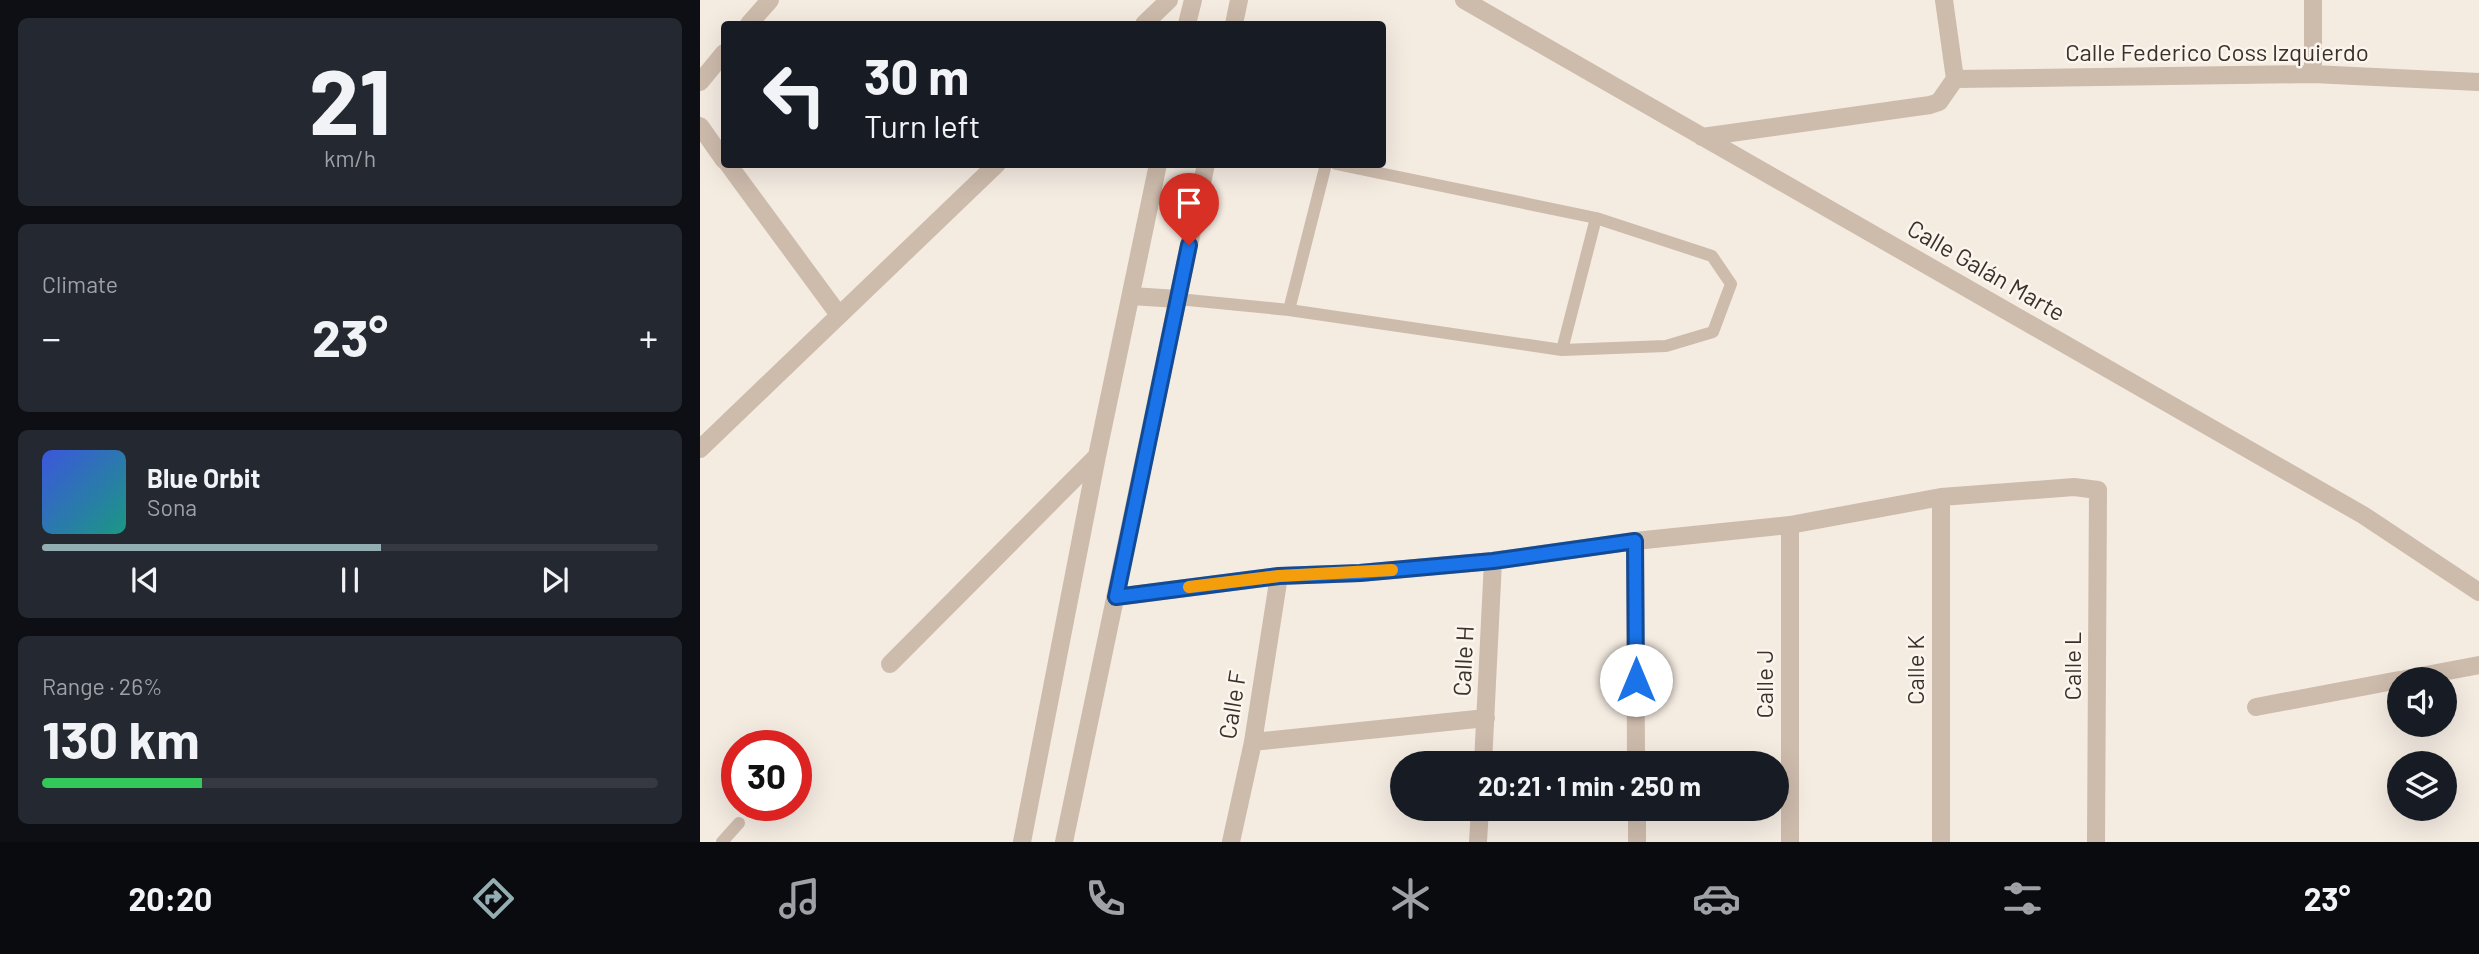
<!DOCTYPE html>
<html lang="en">
<head>
<meta charset="utf-8">
<style>
  body { margin:0; font-family:Barlow,sans-serif; background:#242831; color:#f1f3f6; height:100vh; display:flex; flex-direction:column; font-size:26px; white-space:nowrap }
  * { box-sizing:border-box; margin:0 }
  p { font-size:23px; color:#9ea1a6 }
  .icon { flex:none; width:38px; height:38px; fill:none; stroke:currentColor; stroke-width:2; stroke-linecap:round; stroke-linejoin:round }
  .map { position:relative; flex:1; overflow:hidden }
  .details { display:flex; flex-direction:column; gap:18px; padding:18px; background:#0d0f14; width:700px }
  .details>* { flex:none }
  .top-card { position:absolute; left:21px; top:21px; width:665px; height:147px; border-radius:7px; box-shadow:0 7px 28px #0002; background:#171b24; color:#f1f3f6; overflow:hidden }
  .buttons { position:absolute; left:1687px; top:667px; display:grid; gap:14px }
  .buttons a { display:grid; place-items:center; width:70px; height:70px; border-radius:50%; background:#171b24; box-shadow:0 7px 28px #0002; font-size:35px }
  .speed { position:absolute; left:21px; top:730px; display:flex; gap:14px; font-size:35px; font-weight:700; text-align:center }
  .speed>* { display:grid; place-content:center; width:91px; height:91px; border-radius:50%; background:#171b24; box-shadow:0 7px 28px #0002; line-height:1 }
  .speed .limit { border:10px solid #d22; background:#fff; color:#111 }
  .pin { position:absolute; display:grid; place-items:center; width:60px; height:60px; color:#fff; margin:-72px -30px; border-radius:50% 50% 50% 0; rotate:-45deg; box-shadow:0 0 7px #0007 }
  .pin .icon { rotate:45deg }
  .me { position:absolute; width:77px; margin:-38px; rotate:0deg; stroke-linejoin:round; filter:drop-shadow(0 0 5px #0008) }
  .turn { display:flex; align-items:center; gap:24px; height:147px; padding:0 28px; font-size:32px }
  .turn .icon { width:91px; height:91px; stroke-width:2.5 }
  .turn b { display:block; font-size:49px; line-height:60px }
  .big { font-size:52px; font-weight:700; line-height:1.1 }
  .details .card { flex:1; display:flex; flex-direction:column; justify-content:center; gap:10px; min-width:0; padding:0 24px; border-radius:10px; background:#242831 }
  .details .dial { align-items:center; gap:0 }
  .dial b { font-size:91px; line-height:1 }
  .song { display:flex; align-items:center; gap:21px }
  .cover { width:84px; height:84px; border-radius:10px; background:linear-gradient(135deg,hsl(230 70% 55%),hsl(170 70% 35%)) }
  .played { height:7px; border-radius:4px; background:linear-gradient(90deg,#92aeb2 55%,#363941 55%) }
  .keys { display:flex; justify-content:space-around; direction:ltr }
  .heat { display:flex; justify-content:space-between; align-items:center; font-size:38px; direction:ltr }
  .charge { height:10px; border-radius:5px; background:linear-gradient(90deg,#34c759 26%,#363941 0) }
  .trip { position:absolute; left:690px; top:751px; width:399px; height:70px; border-radius:35px; background:#171b24; box-shadow:0 7px 28px #0002; font-weight:700; line-height:70px; text-align:center }
  .menu { display:flex; height:112px; justify-content:space-around; align-items:center; background:#090b0e; color:#9ea1a6 }
  .menu .icon { width:49px; height:49px }
  .menu .selected { color:#92aeb2 }
  .menu b { font-size:32px; color:#f1f3f6 }
  main { display:flex; flex:1; min-height:0 }
  .map>svg:first-child { display:block }
  .lines { fill:none; stroke-linecap:round; stroke-linejoin:round }
  .lane { stroke:#cdbbac; stroke-width:12 }
  .street { stroke:#cdbbac; stroke-width:18 }
  .route-casing { stroke:#114b97; stroke-width:18 }
  .route { stroke:#1a73e8; stroke-width:12 }
  .slow { stroke:#f59e0b; stroke-width:12 }
  .labels { text-anchor:middle; stroke-width:5; stroke-linejoin:round; paint-order:stroke }
  .street-label { font-size:24px; fill:#3b302b; stroke:#fbf5ee }
</style>
</head>
<body>
<main>
<section class="details">
<div class="card dial"><b>21</b><p>km/h</p></div>
<div class="card"><p>Climate</p>
<div class="heat"><a>−</a><b class="big">23°</b><a>+</a></div>
</div>
<div class="card">
<div class="song"><i class="cover"></i><div><b>Blue Orbit</b><p>Sona</p></div></div>
<div class="played"></div>
<div class="keys"><svg class="icon" aria-label="previous" viewBox="0 0 24 24"><path d="M18 5L8 12l10 7zM5 5v14"/></svg><svg class="icon" aria-label="pause" viewBox="0 0 24 24"><path d="M8 5v14M16 5v14"/></svg><svg class="icon" aria-label="next" viewBox="0 0 24 24"><path d="M6 5l10 7-10 7zM19 5v14"/></svg></div>
</div>
<div class="card"><p>Range · 26%</p><b class="big">130 km</b><div class="charge"></div></div>
</section>
<div class="map">
<svg width="1779" height="842" viewBox="0 0 1779 842">
  <rect width="100%" height="100%" fill="#f4ebe1"/>
  <g class="lines">
    <path class="lane" d="M478,299l111,11 273,40 104,-4 47,-14 18,-48 -19,-28 -116,-38 -260,-54
      M589,310l37,-146
      M862,350l34,-132
      M22,842l17,-19"/>
    <path class="street" d="M764,0l899,515 116,77
      M1613,0v74
      M49,24l21,-24
      M444,24l25,-24
      M487,24l6,-24
      M534,24l5,-24
      M1255,79l358,-5 166,8
      M0,82l24,-29
      M0,126l24,34
      M1002,137l228,-32 9,-3 16,-23 -11,-79
      M28,164l111,151
      M431,296l47,3
      M0,449l297,-285
      M935,541l1,222
      M416,597l163,-21 81,-3 133,-12 142,-20 155,-16 151,-28 133,-10 24,3 -2,352
      M190,664l207,-208
      M1705,679l74,-14
      M1556,707l143,-27
      M553,742l233,-24
      M783,763l10,-202
      M937,808v34
      M322,842l75,-386 61,-292
      M364,842l142,-678
      M531,842l22,-100 26,-166
      M778,842l2,-34
      M1090,842v-317
      M1241,842v-345"/>
  </g>
  <g class="lines">
    <g class="route-casing">
      <path id="route" d="M489,245l-73,352 163,-21 81,-3 133,-12 142,-20 1,139"/>
    </g>
    <use href="#route" class="route"/>
    <path class="slow" d="M489,587l90,-11 113,-6"/>
  </g>
  <g class="labels">
    <g class="street-label">
      <text x="1517" y="61">Calle Federico Coss Izquierdo</text>
      <text transform="translate(1286 271) rotate(30)" y="8">Calle Galán Marte</text>
      <text transform="translate(764 661) rotate(-87)" y="8">Calle H</text>
      <text transform="translate(1373 666) rotate(-90)" y="8">Calle L</text>
      <text transform="translate(1216 670) rotate(-90)" y="8">Calle K</text>
      <text transform="translate(1065 684) rotate(-90)" y="8">Calle J</text>
      <text transform="translate(533 705) rotate(-81)" y="8">Calle F</text>
    </g>
  </g>
</svg>
<div class="buttons">
<a><svg class="icon" aria-label="sound" viewBox="0 0 24 24"><path d="M4 9h4l5-4v14l-5-4H4zM17 9q2 3 0 6"/></svg></a>
<a><svg class="icon" aria-label="layers" viewBox="0 0 24 24"><path d="M12 4l9 5-9 5-9-5zM3 14l9 5 9-5"/></svg></a>
</div>
<div class="speed"><div class="limit">30</div></div>
<div class="pin" style="left:489px;top:245px;background:#d93025"><svg class="icon" aria-label="arrive" viewBox="0 0 24 24"><path d="M6 21V4h12l-3 4 3 4H6"/></svg></div>
<svg class="me" style="left:936px;top:680px" viewBox="-20 -20 40 40"><circle r="19" fill="#fff"/><path d="M0-13L10 11 0 6-10 11z" fill="#1a73e8"/></svg>
<div class="trip">20:21 · 1 min · 250 m</div>
<div class="top-card">
<div class="turn"><svg class="icon" aria-label="left" viewBox="0 0 24 24"><path d="M17 20v-9H6M10 6l-5 5 5 5"/></svg><div><b>30 m</b>Turn left</div></div>
</div>
</div>
</main>
<nav class="menu">
<b>20:20</b>
<svg class="icon selected" aria-label="directions" viewBox="0 0 24 24"><path d="M12 3l9 9-9 9-9-9zM9 14v-3h6M13 9l2 2-2 2"/></svg>
<svg class="icon" aria-label="music" viewBox="0 0 24 24"><path d="M9 18V5l10-2v13"/><circle cx="6" cy="18" r="3"/><circle cx="16" cy="16" r="3"/></svg>
<svg class="icon" aria-label="phone" viewBox="0 0 24 24"><path d="M5 4h4l2 5-3 2q2 4 5 5l2-3 5 2v4C11 20 4 13 5 4z"/></svg>
<svg class="icon" aria-label="climate" viewBox="0 0 24 24"><path d="M12 3v18M4 7l16 10M4 17L20 7"/></svg>
<svg class="icon" aria-label="car" viewBox="0 0 24 24"><path d="M5 17H2v-5l4-1 3-4h7l3 4 3 1v5h-3M9 17h6M6 11h13"/><circle cx="7" cy="17" r="2"/><circle cx="17" cy="17" r="2"/></svg>
<svg class="icon" aria-label="filters" viewBox="0 0 24 24"><path d="M4 7h16M4 17h16"/><circle cx="9" cy="7" r="2"/><circle cx="15" cy="17" r="2"/></svg>
<b>23°</b>
</nav>
</body>
</html>
